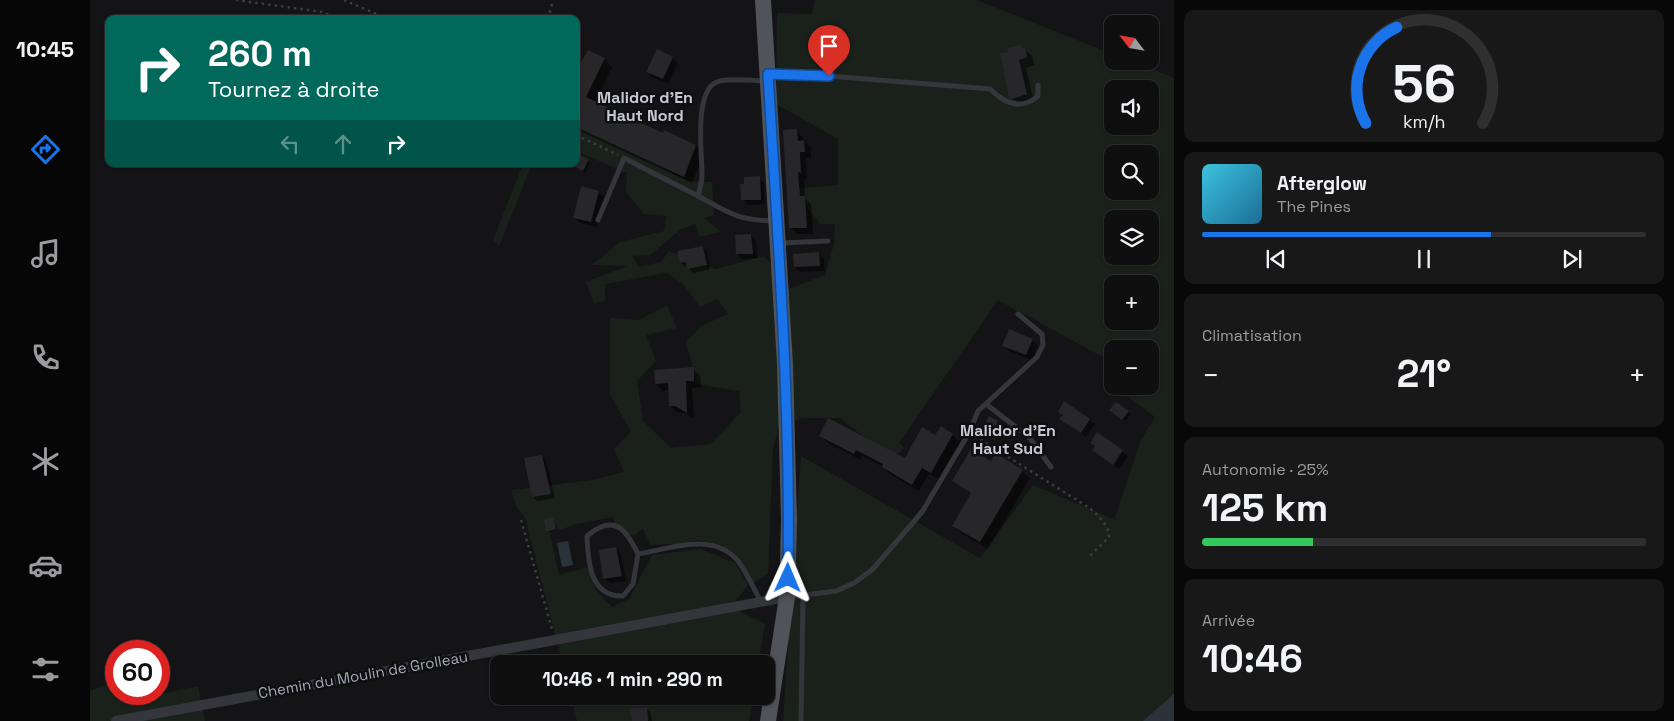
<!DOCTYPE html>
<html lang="fr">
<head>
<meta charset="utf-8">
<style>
  body { margin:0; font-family:"Space Grotesk",sans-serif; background:#181819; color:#f1f3f6; height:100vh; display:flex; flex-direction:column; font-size:19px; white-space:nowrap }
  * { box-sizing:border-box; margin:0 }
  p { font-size:16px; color:#9b9c9f }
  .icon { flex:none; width:28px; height:28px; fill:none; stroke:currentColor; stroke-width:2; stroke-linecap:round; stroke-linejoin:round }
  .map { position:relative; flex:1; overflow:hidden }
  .panel { display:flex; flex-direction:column; gap:10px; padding:10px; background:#080809; width:500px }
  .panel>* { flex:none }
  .banner { position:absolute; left:15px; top:15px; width:475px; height:152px; border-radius:10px; box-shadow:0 1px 4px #0004,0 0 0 1px #2f2f30; background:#00695c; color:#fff; overflow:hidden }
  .needle { width:32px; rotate:301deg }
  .controls { position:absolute; left:1014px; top:15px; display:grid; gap:10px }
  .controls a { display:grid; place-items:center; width:55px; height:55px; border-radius:10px; background:#0f0f10; box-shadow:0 1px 4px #0004,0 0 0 1px #2f2f30; font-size:25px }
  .speed { position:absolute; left:15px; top:640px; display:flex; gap:10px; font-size:25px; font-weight:700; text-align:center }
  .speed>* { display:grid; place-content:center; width:65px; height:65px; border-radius:50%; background:#0f0f10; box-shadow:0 1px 4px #0004,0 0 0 1px #2f2f30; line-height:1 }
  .speed .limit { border:8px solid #d22; background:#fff; color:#111 }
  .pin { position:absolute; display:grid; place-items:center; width:42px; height:42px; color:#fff; margin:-51px -21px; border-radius:50% 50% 50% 0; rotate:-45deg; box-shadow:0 0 5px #0007 }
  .pin .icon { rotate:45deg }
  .me { position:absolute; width:55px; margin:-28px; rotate:1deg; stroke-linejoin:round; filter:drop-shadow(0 0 4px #0008) }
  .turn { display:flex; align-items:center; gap:18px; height:105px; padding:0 20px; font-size:22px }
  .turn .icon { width:65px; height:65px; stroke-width:2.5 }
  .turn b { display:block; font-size:35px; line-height:42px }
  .lanes { display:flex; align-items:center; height:48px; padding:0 20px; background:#0003; justify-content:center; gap:25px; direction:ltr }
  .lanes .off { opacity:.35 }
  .big { font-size:38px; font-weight:700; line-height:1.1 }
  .panel .card { flex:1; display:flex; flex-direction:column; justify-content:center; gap:8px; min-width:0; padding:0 18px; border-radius:10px; background:#181819 }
  .panel .dial { align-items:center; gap:0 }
  .dial svg { height:130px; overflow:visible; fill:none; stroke:#2f2f30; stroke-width:7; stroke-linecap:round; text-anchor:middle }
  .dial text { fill:#f1f3f6; stroke:none }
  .song { display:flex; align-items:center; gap:15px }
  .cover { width:60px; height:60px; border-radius:8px; background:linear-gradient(135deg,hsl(190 70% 55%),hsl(200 70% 35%)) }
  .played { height:5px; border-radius:2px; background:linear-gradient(90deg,#1a73e8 65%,#2f2f30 65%) }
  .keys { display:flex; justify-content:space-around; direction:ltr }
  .heat { display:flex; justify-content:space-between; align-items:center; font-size:28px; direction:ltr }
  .charge { height:8px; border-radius:4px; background:linear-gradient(90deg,#34c759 25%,#2f2f30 0) }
  .trip { position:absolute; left:400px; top:655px; width:285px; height:50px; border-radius:10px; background:#0f0f10; box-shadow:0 1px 4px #0004,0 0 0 1px #2f2f30; font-weight:700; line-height:50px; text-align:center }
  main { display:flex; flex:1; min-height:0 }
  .menu { display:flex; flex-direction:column; width:90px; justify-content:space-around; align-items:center; background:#060606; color:#9b9c9f }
  .menu .icon { width:35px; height:35px }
  .menu .active { color:#1a73e8 }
  .menu b { font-size:22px; color:#f1f3f6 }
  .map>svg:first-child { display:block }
  .green { fill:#1a211b; fill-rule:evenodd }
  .water { fill:#2a323a }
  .shadow { fill:#0007 }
  .building { fill:#27272a }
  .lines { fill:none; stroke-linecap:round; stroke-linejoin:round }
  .path { stroke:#3b3d42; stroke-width:2.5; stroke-dasharray:2.5 4; stroke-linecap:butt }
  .service { stroke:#35363b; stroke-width:5 }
  .minor { stroke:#35363b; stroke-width:10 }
  .primary { stroke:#51535a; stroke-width:16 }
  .route-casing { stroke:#114b97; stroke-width:12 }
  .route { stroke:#1a73e8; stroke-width:9 }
  .labels { text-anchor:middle; stroke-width:5; stroke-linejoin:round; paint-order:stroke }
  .street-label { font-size:15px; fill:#a6aab6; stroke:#0f0f11 }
  .neighbourhood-label { font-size:16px; font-weight:bold; fill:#c7c9d2; stroke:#0f0f11 }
</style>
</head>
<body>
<main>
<nav class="menu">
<b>10:45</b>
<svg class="icon active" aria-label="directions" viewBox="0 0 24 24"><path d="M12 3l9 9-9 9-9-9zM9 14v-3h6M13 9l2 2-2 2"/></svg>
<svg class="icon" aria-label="music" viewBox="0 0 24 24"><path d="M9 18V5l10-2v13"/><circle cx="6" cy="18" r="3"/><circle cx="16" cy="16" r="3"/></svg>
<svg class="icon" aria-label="phone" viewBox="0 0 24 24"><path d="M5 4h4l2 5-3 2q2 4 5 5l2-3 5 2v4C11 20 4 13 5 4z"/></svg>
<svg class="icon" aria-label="climate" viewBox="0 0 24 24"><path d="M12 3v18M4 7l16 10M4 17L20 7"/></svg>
<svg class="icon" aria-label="car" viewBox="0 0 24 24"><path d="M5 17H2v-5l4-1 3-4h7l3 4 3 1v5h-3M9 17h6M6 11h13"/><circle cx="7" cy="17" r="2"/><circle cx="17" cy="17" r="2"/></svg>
<svg class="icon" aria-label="filters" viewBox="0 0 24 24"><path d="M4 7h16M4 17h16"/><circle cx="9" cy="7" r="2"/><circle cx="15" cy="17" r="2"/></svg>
</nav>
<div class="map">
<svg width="1084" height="721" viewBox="0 0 1084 721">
  <rect width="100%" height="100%" fill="#141416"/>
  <path class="green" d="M725,0h162l135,54v7h20l42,17v643h-391l18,-265 179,102 53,-73 83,35 -1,-2 26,-78 14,-23 -41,-31h36v-37h-38v13l-114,-62 -99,143 5,4 -10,13 -54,-42h-36l-25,7 -6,24 -5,125 -15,9 -15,-26 -38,-17 -26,4 -24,1 -7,-17 -9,8 -18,-6 -3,-13 -37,7 -26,10 9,41 29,-8 9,24 15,16 17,-8 23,-44 49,-6 34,14 13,22 -17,22 34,17 -7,40h-195l-38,-146 -9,-12 -5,-16 81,-10 32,-8 -10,-23 17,-17 -21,-38v-76l29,2 28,-15 10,23 -31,7 10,26 -19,20 6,40 28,27 40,-4 30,-32 -2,-21 -42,-7 -11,-42 15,-16 27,-12 -11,-15 -17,8 -17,-23 -16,-11 -62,11v16l-11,4 -8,-22 41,-16 -35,-1 28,-23 44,-11 2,-15 -22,-2 -18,-22 1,-19 -51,-22v-27l112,57 24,1 2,33 -10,3 17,14 -22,5 -4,-13 -14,5 -31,26 -18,1 7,11 22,-5 8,-11 46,18 50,-13 24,33 36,-14 9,-31 1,-20h-15l-26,-35 44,-4v-46l-62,-35 1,-91 35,1zM1022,89h38v37h-38zM1022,154h38v37h-38zM1022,219h38v37h-38zM1022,284h38v37h-38z
    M433,164h9l-33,82 -6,-6z
    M1022,365v20l-10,-8z
    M26,681v13h24l4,4 54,-12 7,35h-115v-30z
    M481,696h182l-4,25h-172z"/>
  <path class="water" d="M478,541l5,24 -11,2 -5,-24z
    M1084,694v27h-31z"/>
  <path class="shadow" d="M931,46l12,11 1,8 -8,3 8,34 -15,3 -9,-8z
    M498,51l17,8 7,8 -17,35 69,32 32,12 8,7 -12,30 -110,-51 -6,-5z
    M582,58l6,5 -10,21 -16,-7 -5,-5z
    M707,131l14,17v10h-5l1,21h-3l1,19 6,6 2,30h-16l-7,-7z
    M489,156l11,6 -4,11 -12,-7z
    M669,178l5,5 1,21 -17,1 -5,-6z
    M508,192l6,5 -8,30 -16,-4 -6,-5z
    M661,235l5,6 1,17 -15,1 -5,-5z
    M613,247l4,5 3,17 -17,4 -5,-7 -3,1 -4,-4z
    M729,254l5,5 1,12 -25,1 -5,-5z
    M942,340l6,5 -6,15 -23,-9 -6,-5z
    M603,369l7,7 1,11 -9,1 2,30 -10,-5h-6l-8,-7v-16l-7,1 -7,-7z
    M974,403l31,21 -9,13 -25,-18 3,-3 -5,-5z
    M1026,404l15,10 -6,7 -12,-9z
    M899,417l11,7 -4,7 5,3 -4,7 -13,-7z
    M1007,434l31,22 -9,13 -20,-15 -3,-7z
    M863,435l7,7 -22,37 -9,-5 -10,17 -29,-17 -7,-7 -20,-11 -2,4 -33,-17 -7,-7 84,23 31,-23z
    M452,456l4,5 9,37 -18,3 -4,-5z
    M901,462l31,9 8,7 -42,71 -27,-16 -8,-7 19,-31 -18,-14z
    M464,518l4,13 -8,2 -3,-2z
    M526,548l5,6 5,27 -16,2 -5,-5z
    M556,708l5,5 1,8h-19z"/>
  <path class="building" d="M931,45l1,3 3,-1 2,10 -8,3 8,34 -15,5 -3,-1 -9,-45 8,-1v-4z
    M567,49l16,8 -10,22 -17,-7z
    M498,50l17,8 -19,39 77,36 1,-3 32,15 -12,32 -108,-50v-56z
    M707,129l1,12 6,-1 1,12h-5l1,21 -3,-1 2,24h5l2,32h-18l-6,-98z
    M488,154l11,5 -6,12 -10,-5 3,-2z
    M670,176l1,24h-20l-1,-16h4v-7z
    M491,186l18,5 -8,31 -18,-4z
    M661,234l2,20h-17l-1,-19z
    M613,246l4,19 -20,4 -1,-7 -6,1 -3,-12z
    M729,252l1,14 -26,1 -1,-13z
    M919,329l24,10 -7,16 -24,-9z
    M604,367v14h-8l1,32 -12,-7h-6l-1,-23 -13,1 -1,-14z
    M974,401l26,18 -9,14 -22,-14 4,-4 -5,-3z
    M1026,402l13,9 -7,9 -13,-10z
    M899,416l9,5 -3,7 4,3 -4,9 -14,-8z
    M738,418l77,40 17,-31 13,8 6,-9 12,8 -22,39 -9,-5 -10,17 -30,-18 1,-3 -27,-14 -2,4 -35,-18z
    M1007,432l26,18 -10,15 -21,-15 3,-4 -5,-3z
    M881,449l20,12 4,-8 28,17 -43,72 -28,-16 19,-33 -19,-12z
    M452,455l9,39 -19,3 -8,-39z
    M464,517l2,12 -10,3 -2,-13z
    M526,547l6,29 -19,3 -4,-29z
    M557,707l1,14h-16l-2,-12z"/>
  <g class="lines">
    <path class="path" d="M146,0l86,12 21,7
      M254,0l44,19
      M458,19l5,-19
      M486,135l42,20
      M885,436l116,73c8,8 18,16 18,28l-21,21
      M431,520l31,109"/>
    <path class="service" d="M681,74l58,2 161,13c14,14 31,22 48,7v-11
      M676,81c-14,0 -32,-3 -46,0 -27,5 -18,73 -18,93 0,7 -2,15 -4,22 31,17 39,24 76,25
      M508,220l26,-62 74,38
      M691,243l47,-2
      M896,404l43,33 22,30
      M548,554c-12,-25 -24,-41 -51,-18 1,26 3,61 36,60l10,-12 5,-30c32,-5 75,-23 100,7 9,12 16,28 23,41
      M700,597l46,-6 18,-8 18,-13 50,-58 47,-79 9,-22 59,-54 6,-12 -1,-11 -24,-20
      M711,721l2,-125"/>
    <path class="minor" d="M26,721l671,-124"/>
    <path class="primary" d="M673,0l22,364 4,156 -2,77 -19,124"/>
  </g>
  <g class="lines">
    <g class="route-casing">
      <path id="route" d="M698,578c3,-168 -10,-337 -20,-504l61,2"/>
    </g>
    <use href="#route" class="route"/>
  </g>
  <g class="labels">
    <g class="street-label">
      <text transform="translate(273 675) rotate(-10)" y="5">Chemin du Moulin de Grolleau</text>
    </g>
    <g class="neighbourhood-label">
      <text x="555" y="103">Malidor d'En<tspan x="555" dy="18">Haut Nord</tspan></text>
      <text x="918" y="436">Malidor d'En<tspan x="918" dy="18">Haut Sud</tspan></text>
    </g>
  </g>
</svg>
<div class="controls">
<a><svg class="needle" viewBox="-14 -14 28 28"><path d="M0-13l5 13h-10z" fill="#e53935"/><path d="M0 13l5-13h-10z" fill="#9b9c9f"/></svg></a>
<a><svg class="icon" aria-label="sound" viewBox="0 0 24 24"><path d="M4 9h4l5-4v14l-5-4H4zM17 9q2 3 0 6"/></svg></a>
<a><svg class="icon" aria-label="search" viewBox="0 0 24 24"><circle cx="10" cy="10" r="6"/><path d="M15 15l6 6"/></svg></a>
<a><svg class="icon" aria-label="layers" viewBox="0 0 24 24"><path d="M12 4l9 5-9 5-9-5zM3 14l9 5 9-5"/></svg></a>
<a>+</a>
<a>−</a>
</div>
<div class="speed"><div class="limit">60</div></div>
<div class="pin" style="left:739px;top:76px;background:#d93025"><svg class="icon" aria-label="arrive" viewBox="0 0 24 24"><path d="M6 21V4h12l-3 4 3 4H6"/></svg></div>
<svg class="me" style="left:698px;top:578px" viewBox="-20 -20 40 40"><path d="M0-17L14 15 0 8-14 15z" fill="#1a73e8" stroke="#fff" stroke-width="4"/></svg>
<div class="trip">10:46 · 1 min · 290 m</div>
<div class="banner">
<div class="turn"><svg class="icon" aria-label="right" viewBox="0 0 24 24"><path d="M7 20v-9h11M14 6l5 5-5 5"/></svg><div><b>260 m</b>Tournez à droite</div></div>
<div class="lanes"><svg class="icon off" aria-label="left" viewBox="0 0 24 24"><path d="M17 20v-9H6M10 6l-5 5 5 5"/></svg><svg class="icon off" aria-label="ahead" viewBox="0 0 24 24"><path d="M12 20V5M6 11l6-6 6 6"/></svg><svg class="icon" aria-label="right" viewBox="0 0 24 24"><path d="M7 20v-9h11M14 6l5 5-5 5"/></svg></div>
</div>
</div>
<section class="panel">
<div class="card dial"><svg viewBox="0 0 100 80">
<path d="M14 69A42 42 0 1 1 86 69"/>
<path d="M14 69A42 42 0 0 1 33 10" stroke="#1a73e8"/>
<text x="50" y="56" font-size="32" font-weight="700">56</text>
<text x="50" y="72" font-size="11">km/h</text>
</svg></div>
<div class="card">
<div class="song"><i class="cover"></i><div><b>Afterglow</b><p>The Pines</p></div></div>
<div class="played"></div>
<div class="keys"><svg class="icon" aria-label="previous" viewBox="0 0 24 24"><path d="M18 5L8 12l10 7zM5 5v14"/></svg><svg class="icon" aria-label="pause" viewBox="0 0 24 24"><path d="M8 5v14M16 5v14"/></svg><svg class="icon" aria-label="next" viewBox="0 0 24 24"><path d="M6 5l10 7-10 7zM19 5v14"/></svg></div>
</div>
<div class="card"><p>Climatisation</p>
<div class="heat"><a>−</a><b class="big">21°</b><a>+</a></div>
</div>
<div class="card"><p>Autonomie · 25%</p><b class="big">125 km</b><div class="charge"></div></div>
<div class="card"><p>Arrivée</p><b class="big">10:46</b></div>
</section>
</main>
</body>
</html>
